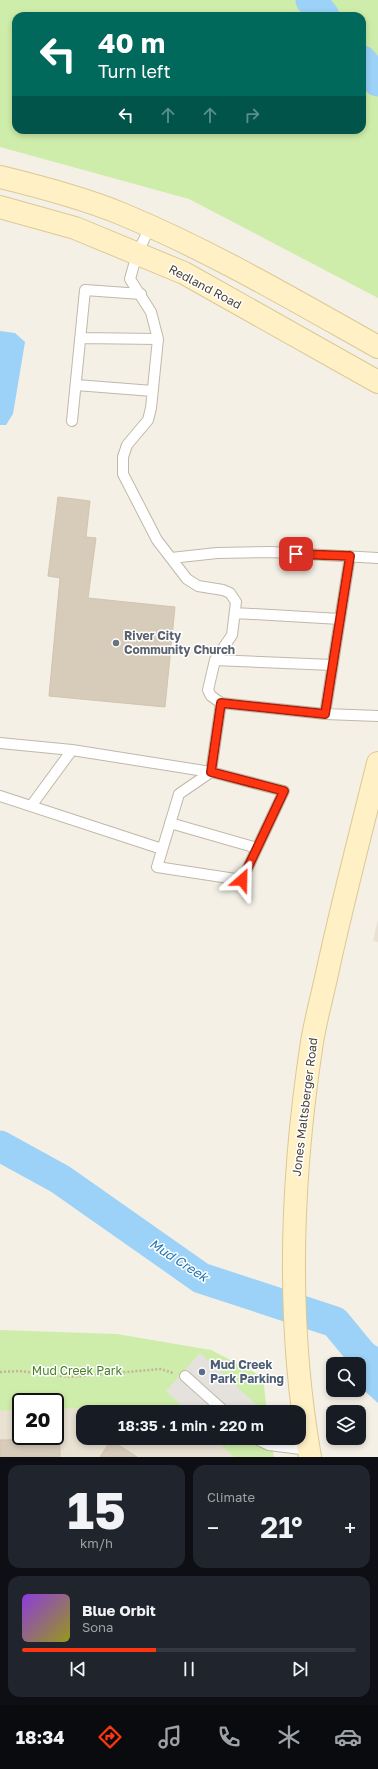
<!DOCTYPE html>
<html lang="en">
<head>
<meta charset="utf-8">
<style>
  body { margin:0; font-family:"Golos Text",sans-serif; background:#20242c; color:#f1f3f6; height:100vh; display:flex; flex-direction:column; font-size:15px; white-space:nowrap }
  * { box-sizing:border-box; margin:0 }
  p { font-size:13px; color:#9ea1a6 }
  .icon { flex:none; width:22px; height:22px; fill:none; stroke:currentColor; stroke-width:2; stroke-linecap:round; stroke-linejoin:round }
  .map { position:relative; height:1457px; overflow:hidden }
  .side { display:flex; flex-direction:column; gap:8px; padding:8px; background:#0d0f14; flex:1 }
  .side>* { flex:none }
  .top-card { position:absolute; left:12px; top:12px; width:354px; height:122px; border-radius:12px; box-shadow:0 2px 6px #0003; background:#00695c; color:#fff; overflow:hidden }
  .buttons { position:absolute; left:326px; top:1357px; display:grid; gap:8px }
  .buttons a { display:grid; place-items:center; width:40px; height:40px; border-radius:8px; background:#171b24; box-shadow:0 2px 6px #0003; font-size:20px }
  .speed { position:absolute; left:12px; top:1393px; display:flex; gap:8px; font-size:20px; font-weight:700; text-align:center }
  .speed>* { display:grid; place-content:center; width:52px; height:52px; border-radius:50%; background:#171b24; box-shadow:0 2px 6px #0003; line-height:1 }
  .speed .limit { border:2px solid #111; border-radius:6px; background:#fff; color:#111 }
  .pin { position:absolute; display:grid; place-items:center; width:34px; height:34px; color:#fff; margin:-17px; border-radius:8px; box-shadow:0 2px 6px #0006 }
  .me { position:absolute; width:44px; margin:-22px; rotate:25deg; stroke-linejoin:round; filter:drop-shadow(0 0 3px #0008) }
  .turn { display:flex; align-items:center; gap:14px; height:84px; padding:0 20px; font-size:18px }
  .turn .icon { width:52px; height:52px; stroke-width:2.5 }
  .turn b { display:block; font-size:28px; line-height:34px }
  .lanes { display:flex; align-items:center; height:38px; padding:0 20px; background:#0003; justify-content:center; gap:20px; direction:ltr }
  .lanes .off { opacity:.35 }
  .big { font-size:30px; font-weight:600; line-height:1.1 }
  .side .widget { flex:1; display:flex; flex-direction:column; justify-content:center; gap:6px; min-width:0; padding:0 14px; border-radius:12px; background:#20242c }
  .side .dial { align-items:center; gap:0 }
  .dial b { font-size:52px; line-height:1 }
  .song { display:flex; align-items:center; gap:12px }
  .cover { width:48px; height:48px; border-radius:6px; background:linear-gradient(135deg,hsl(270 70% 55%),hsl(60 70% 35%)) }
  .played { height:4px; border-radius:2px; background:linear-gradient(90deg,#ff3512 40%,#363941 40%) }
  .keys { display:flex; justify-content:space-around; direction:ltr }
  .heat { display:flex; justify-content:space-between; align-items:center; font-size:22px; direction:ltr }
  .side .tiles { flex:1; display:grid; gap:8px; grid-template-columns:1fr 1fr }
  .widget:last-child { grid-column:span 2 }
  .trip { position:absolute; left:76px; top:1405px; width:230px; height:40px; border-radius:12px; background:#171b24; box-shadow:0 2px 6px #0003; font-weight:600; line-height:40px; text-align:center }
  .menu { display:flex; height:64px; justify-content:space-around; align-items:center; background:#090b0e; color:#9ea1a6 }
  .menu .icon { width:28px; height:28px }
  .menu .current { color:#ff3512 }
  .menu b { font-size:18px; color:#f1f3f6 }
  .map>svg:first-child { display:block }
  .residential { fill:#e9e2d3 }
  .green { fill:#cfedaa; fill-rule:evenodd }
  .parking { fill:#e5e2de }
  .water { fill:#9cd2f7 }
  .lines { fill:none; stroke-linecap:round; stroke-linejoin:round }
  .river { stroke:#9cd2f7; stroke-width:31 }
  .building { fill:#d7ccba; stroke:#d3c4ad }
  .service-casing { stroke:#c1b8a7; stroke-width:12 }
  .secondary-casing { stroke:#dcc893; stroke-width:24 }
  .path { stroke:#c4b497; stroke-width:2.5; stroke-dasharray:2 2; stroke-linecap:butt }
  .service { stroke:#fff; stroke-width:10 }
  .secondary { stroke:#fff1c5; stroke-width:22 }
  .route-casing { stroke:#a6220c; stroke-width:10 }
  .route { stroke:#ff3512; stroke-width:7 }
  .worship-dot { fill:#6b7280; stroke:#fff; stroke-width:1.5 }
  .service-dot { fill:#5c6f8a; stroke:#fff; stroke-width:1.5 }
  .labels { text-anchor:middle; stroke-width:3; stroke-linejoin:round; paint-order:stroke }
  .street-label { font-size:12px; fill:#484034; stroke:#fff }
  .worship-label { font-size:12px; font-weight:bold; fill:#5b616d; stroke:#fff; text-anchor:start }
  .service-label { font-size:12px; font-weight:bold; fill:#4e5e75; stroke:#fff; text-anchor:start }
  .park-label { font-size:12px; fill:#467f22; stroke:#fff }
  .water-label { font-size:13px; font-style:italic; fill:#2278b5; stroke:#fff }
</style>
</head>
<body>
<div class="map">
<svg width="378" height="1457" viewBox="0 0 378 1457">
  <rect width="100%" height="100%" fill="#f4f0e6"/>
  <path class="residential" d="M378,919v23l-5,-1z
    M175,1406l7,6h-99v26h129l22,19h-234v-46l21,-1v26h34v-27z"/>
  <path class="green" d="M0,0h378v298l-189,-99 -189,-52zM16,16h346v114h-346z
    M0,1330l117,4 94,16 52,27 4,35h-85l-7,-6 -120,3v-7h-34v8l-21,1z
    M212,1438h58l4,19h-40z"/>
  <path class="parking" d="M200,1353l62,57 -2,2h-71l-23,-21z
    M217,1438h20l-9,9z"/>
  <path class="water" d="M0,331l15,2 10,9 -12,72 -7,11h-6z
    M360,1338l10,4 8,5v56l-19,-17v-22h-10z"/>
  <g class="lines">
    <path class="river" d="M311,0l13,16
      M362,61l16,20
      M0,1146l60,33 141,99 134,44 43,52"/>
  </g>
  <path class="building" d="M58,497l32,4 -4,36 10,1 -8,60 87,9 -10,100 -116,-11 11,-118 -12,-2z
    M60,1439v18h-60v-17z
    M111,1440l26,17h-37z"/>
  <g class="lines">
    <g class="service-casing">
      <path id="service" d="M150,227l-13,27 -7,25 21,33 7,27 -7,69 -3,12 -21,25 -4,12v17l34,66 30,39 11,7 25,4 7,3 6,9 -4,33 -17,25 -7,30 3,6 10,7 104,11 53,2
        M80,338l78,1
        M76,385l77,6
        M72,421l13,-131 56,4
        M171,558l46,-5 53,-1 108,6
        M235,613l105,6
        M215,660l118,5
        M325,714l25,-158
        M0,743l72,7 139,22
        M211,772l-32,22 -22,73 85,13 42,-89 -73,-19 10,-69
        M0,796l162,53
        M31,806l41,-56
        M170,823l87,25
        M185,1376l40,36
        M254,1438l15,7 39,5"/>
    </g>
    <g class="secondary-casing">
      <path id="secondary" d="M0,177c41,10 83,21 122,37 89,37 172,86 256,133
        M0,207l75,21 109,45 194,109
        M310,1457c-24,-136 -19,-279 2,-415 4,-24 11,-49 16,-73 15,-69 33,-137 50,-206"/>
    </g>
    <path class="path" d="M0,1372l20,-1 50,6 91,-8 12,4"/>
    <use href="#service" class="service"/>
    <use href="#secondary" class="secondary"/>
  </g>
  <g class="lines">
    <g class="route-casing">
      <path id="route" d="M242,880l42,-89 -73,-19 10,-69 104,11 25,-158 -54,-2"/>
    </g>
    <use href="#route" class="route"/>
  </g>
  <circle class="worship-dot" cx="116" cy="643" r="4"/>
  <circle class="service-dot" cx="202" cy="1372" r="4"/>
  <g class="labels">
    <g class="street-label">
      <text transform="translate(205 287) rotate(28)" y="4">Redland Road</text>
      <text transform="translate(305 1107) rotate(-83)" y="4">Jones Maltsberger Road</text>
    </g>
    <g class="worship-label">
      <text x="124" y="640">River City<tspan x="124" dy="14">Community Church</tspan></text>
    </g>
    <g class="service-label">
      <text x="210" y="1369">Mud Creek<tspan x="210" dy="14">Park Parking</tspan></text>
    </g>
    <g class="park-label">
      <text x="77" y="1375">Mud Creek Park</text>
    </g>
    <g class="water-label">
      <text transform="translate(179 1260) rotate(33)" y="5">Mud Creek</text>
    </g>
  </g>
</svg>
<div class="buttons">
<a><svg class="icon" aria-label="search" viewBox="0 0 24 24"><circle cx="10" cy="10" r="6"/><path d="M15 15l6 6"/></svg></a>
<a><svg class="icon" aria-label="layers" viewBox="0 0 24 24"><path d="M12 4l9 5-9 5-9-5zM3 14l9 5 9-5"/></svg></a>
</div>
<div class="speed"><div class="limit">20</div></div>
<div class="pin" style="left:296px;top:554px;background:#d93025"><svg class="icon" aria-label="arrive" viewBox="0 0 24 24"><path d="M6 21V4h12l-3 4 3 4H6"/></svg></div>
<svg class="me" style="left:242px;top:880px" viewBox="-20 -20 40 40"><path d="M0-17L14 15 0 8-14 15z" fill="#ff3512" stroke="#fff" stroke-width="4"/></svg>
<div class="trip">18:35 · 1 min · 220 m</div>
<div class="top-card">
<div class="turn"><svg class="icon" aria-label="left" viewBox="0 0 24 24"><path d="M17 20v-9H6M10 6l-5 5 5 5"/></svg><div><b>40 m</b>Turn left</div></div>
<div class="lanes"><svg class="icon" aria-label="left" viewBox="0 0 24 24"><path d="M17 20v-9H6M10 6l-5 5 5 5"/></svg><svg class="icon off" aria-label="ahead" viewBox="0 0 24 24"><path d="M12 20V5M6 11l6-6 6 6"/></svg><svg class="icon off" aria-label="ahead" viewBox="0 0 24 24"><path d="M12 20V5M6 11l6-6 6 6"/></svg><svg class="icon off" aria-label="right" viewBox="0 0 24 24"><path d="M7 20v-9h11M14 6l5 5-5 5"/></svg></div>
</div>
</div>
<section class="side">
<div class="tiles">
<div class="widget dial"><b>15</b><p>km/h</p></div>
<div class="widget"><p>Climate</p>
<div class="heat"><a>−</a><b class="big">21°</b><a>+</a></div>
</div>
<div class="widget">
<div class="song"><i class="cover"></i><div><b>Blue Orbit</b><p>Sona</p></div></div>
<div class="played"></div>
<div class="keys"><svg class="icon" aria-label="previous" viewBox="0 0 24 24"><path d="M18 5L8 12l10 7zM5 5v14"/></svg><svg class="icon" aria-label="pause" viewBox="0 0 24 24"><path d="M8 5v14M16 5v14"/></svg><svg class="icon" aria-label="next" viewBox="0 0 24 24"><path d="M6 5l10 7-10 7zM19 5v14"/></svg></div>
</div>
</div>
</section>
<nav class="menu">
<b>18:34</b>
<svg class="icon current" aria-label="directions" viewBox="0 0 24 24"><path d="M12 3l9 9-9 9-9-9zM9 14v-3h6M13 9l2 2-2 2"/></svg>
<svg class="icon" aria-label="music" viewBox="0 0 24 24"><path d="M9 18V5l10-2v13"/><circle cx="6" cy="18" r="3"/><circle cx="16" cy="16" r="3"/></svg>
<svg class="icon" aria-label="phone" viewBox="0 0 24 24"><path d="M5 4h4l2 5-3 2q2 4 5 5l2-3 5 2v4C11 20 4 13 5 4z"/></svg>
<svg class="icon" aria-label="climate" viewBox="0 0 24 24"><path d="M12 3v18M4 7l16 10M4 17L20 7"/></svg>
<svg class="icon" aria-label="car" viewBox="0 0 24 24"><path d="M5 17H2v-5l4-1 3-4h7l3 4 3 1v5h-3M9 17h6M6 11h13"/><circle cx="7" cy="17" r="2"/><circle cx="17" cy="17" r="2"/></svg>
</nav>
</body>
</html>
